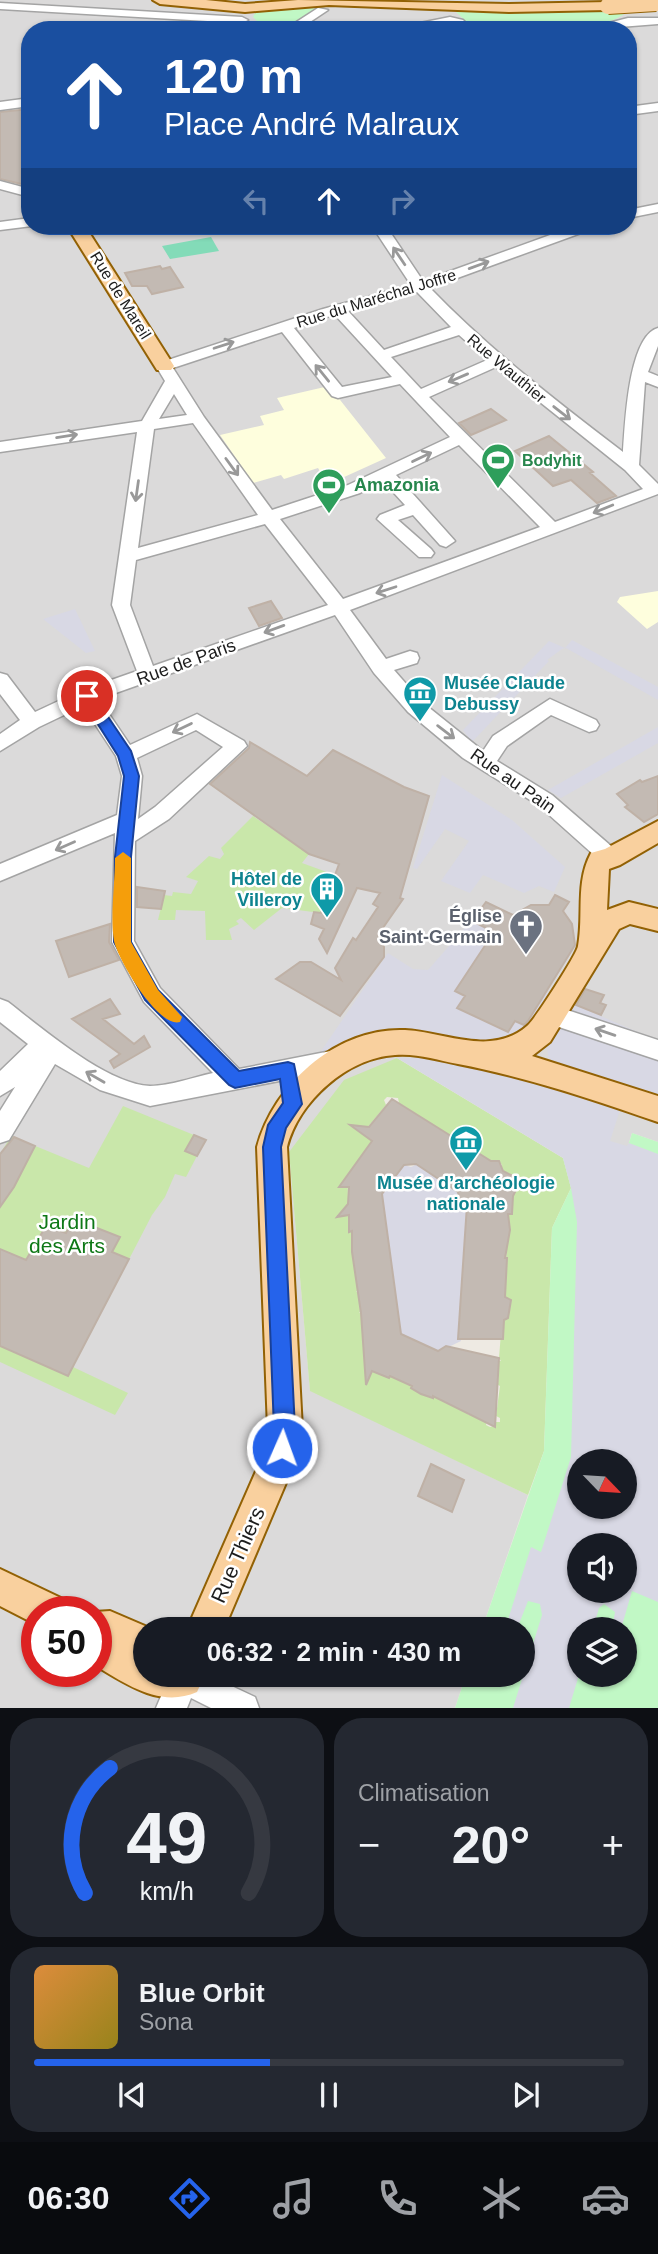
<!DOCTYPE html>
<html lang="fr">
<head>
<meta charset="utf-8">
<style>
  body { margin:0; font-family:Arial,sans-serif; background:#242831; color:#f1f3f6; height:100vh; display:flex; flex-direction:column; font-size:26px; white-space:nowrap }
  * { box-sizing:border-box; margin:0 }
  p { font-size:23px; color:#9ea1a6 }
  .icon { flex:none; width:38px; height:38px; fill:none; stroke:currentColor; stroke-width:2; stroke-linecap:round; stroke-linejoin:round }
  .map { position:relative; height:1708px; overflow:hidden }
  .side { display:flex; flex-direction:column; gap:10px; padding:10px; background:#0d0f14; flex:1 }
  .side>* { flex:none }
  .banner { position:absolute; left:21px; top:21px; width:616px; height:214px; border-radius:28px; box-shadow:0 2px 5px #0004; background:#1a4fa0; color:#fff; overflow:hidden }
  .needle { width:46px; rotate:115deg }
  .buttons { position:absolute; left:567px; top:1449px; display:grid; gap:14px }
  .buttons a { display:grid; place-items:center; width:70px; height:70px; border-radius:50%; background:#171b24; box-shadow:0 2px 5px #0004; font-size:35px }
  .speed { position:absolute; left:21px; top:1596px; display:flex; gap:14px; font-size:35px; font-weight:700; text-align:center }
  .speed>* { display:grid; place-content:center; width:91px; height:91px; border-radius:50%; background:#171b24; box-shadow:0 2px 5px #0004; line-height:1 }
  .speed .limit { border:10px solid #d22; background:#fff; color:#111 }
  .pin { position:absolute; display:grid; place-items:center; width:60px; height:60px; color:#fff; margin:-30px; border:4px solid #fff; border-radius:50%; box-shadow:0 2px 7px #0007 }
  .me { position:absolute; width:77px; margin:-38px; rotate:2deg; stroke-linejoin:round; filter:drop-shadow(0 0 5px #0008) }
  .turn { display:flex; align-items:center; gap:24px; height:147px; padding:0 28px; font-size:32px }
  .turn .icon { width:91px; height:91px; stroke-width:2.5 }
  .turn b { display:block; font-size:49px; line-height:60px }
  .lanes { display:flex; align-items:center; height:66px; padding:0 28px; background:#0003; justify-content:center; gap:35px; direction:ltr }
  .lanes .off { opacity:.35 }
  .big { font-size:52px; font-weight:700; line-height:1.1 }
  .side .card { flex:1; display:flex; flex-direction:column; justify-content:center; gap:10px; min-width:0; padding:0 24px; border-radius:28px; background:#242831 }
  .side .dial { align-items:center; gap:0 }
  .dial svg { height:182px; overflow:visible; fill:none; stroke:#363941; stroke-width:7; stroke-linecap:round; text-anchor:middle }
  .dial text { fill:#f1f3f6; stroke:none }
  .song { display:flex; align-items:center; gap:21px }
  .cover { width:84px; height:84px; border-radius:10px; background:linear-gradient(135deg,hsl(30 70% 55%),hsl(50 70% 35%)) }
  .played { height:7px; border-radius:4px; background:linear-gradient(90deg,#2563eb 40%,#363941 40%) }
  .keys { display:flex; justify-content:space-around; direction:ltr }
  .heat { display:flex; justify-content:space-between; align-items:center; font-size:38px; direction:ltr }
  .side .tiles { flex:1; display:grid; gap:10px; grid-template-columns:1fr 1fr }
  .card:last-child { grid-column:span 2 }
  .trip { position:absolute; left:133px; top:1617px; width:402px; height:70px; border-radius:35px; background:#171b24; box-shadow:0 2px 5px #0004; font-weight:700; line-height:70px; text-align:center }
  .menu { display:flex; height:112px; justify-content:space-around; align-items:center; background:#090b0e; color:#9ea1a6 }
  .menu .icon { width:49px; height:49px }
  .menu .current { color:#2563eb }
  .menu b { font-size:32px; color:#f1f3f6 }
  .map>svg:first-child { display:block }
  .residential { fill:#dbdada; fill-rule:evenodd }
  .education { fill:#fefedd }
  .grass { fill:#c9e7aa; fill-rule:evenodd }
  .park { fill:#c1f8c5; fill-rule:evenodd }
  .pitch { fill:#83dbb8 }
  .plaza { fill:#d8d8e4; fill-rule:evenodd }
  .building { fill:#c3bab3; stroke:#bfb1a6; stroke-width:2 }
  .lines { fill:none; stroke-linecap:round; stroke-linejoin:round }
  .minor-casing { stroke:#a4a4a4; stroke-width:3 }
  .major-casing { stroke:#926104; stroke-width:4 }
  .minor { fill:#fff; fill-rule:evenodd }
  .major { fill:#f9d09e; fill-rule:evenodd }
  .major-bridge-casing { stroke:#926104; stroke-width:18; stroke-linecap:butt }
  .major-bridge { stroke:#f9d09e; stroke-width:16 }
  .oneway { stroke:#999 }
  .route { fill:#2563eb; stroke:#184099; stroke-width:2 }
  .slow { fill:#f59e0b }
  .labels { text-anchor:middle; stroke-width:5; stroke-linejoin:round; paint-order:stroke }
  .far-street-label { font-size:16px; fill:#1d1d1d; stroke:#fff }
  .far-leisure-label { font-size:16px; font-weight:bold; fill:#27864d; stroke:#fff; text-anchor:start }
  .leisure-label { font-size:18px; font-weight:bold; fill:#27864d; stroke:#fff; text-anchor:start }
  .street-label { font-size:18px; fill:#1d1d1d; stroke:#fff }
  .culture-label { font-size:18px; font-weight:bold; fill:#0d838f; stroke:#fff; text-anchor:start }
  .worship-label { font-size:18px; font-weight:bold; fill:#5b616d; stroke:#fff; text-anchor:end }
  .near-park-label { font-size:21px; fill:#0e7816; stroke:#fff }
  .near-street-label { font-size:21px; fill:#1d1d1d; stroke:#fff }
</style>
</head>
<body>
<div class="map">
<svg width="658" height="1708" viewBox="0 0 658 1708">
  <rect width="100%" height="100%" fill="#eeeae3"/>
  <path class="residential" d="M0,0h658v1142l-26,-9 -5,16 -230,-91 -108,94 21,238 218,105 -46,134h-337v46h321l-11,33h-455v-1527l30,7v38h598v-196h-56l43,-10 -159,-9 19,19h-445v76l-30,3zM37,1612h59v59h-59z"/>
  <path class="education" d="M329,386l57,72 -44,20 1,3 -16,2 -9,-15 -34,11 -3,-4 -28,8 -33,-48 44,-10 -4,-9 24,-6 -7,-12z
    M658,591v31l-11,7 -30,-27 3,-5z"/>
  <path class="grass" d="M253,816l56,38 -7,9 33,12 -14,38 -39,-5 -28,22 -13,-12 -5,3 3,3 -10,5 3,11h-26l-1,-29 -29,-1 -1,10h-17l6,-25 8,1 1,-4 18,2 7,-13 -12,-4 23,-21 11,3 4,-5 -3,-6z
    M397,1058l166,100 8,30 -19,40 -8,223 -16,44 -218,-104 -21,-239 55,-72zM387,1097l11,1 1,5 91,58h9l3,4 -2,4 18,9 1,-2 5,5 -4,1 -11,21 3,1v10h-5l2,8 -6,75h4l2,21 -7,2 -3,38 2,3h-2l-1,24 2,1 -4,30 4,2v4h-4l-2,4 -4,1 -4,-2 1,-4 -16,-8 -3,2v-3l-35,-16 -3,1 -19,-9 1,-2 -22,-10 -1,2 -25,-13v-4l3,-1c-5,-17 -3,-29 -5,-47h-3l2,-2 -2,-19h-3l3,-3 -2,-19h-3l3,-3 -5,-15 3,-3 -3,-18 -2,1c-1,-19 -3,-38 -2,-57l7,-5 -2,-3 3,2 19,-31 -13,-4 24,-29 -2,-5z
    M123,1106l71,29 -8,16 11,5 -11,21 -11,-3 -10,23 -13,18 -79,152 55,26 -13,22 -115,-53v-208l11,-18 78,32z"/>
  <path class="park" d="M321,8l-36,22h-19l-13,-13 2,-4 9,-3z
    M630,9c-27,29 -117,21 -155,21l-20,-19 57,2z
    M632,1133l26,9v566h-203l11,-33h57v-46h-41l62,-178 8,-223 19,-40 -8,-30 64,-9zM579,1461h46v46h-46zM579,1545h46v46h-46zM579,1629h46v46h-46z"/>
  <path class="pitch" d="M211,237l8,14 -49,8 -8,-13z"/>
  <path class="plaza" d="M75,609l20,42 -9,2 -43,-34z
    M572,640l86,47v13l-92,-52 -4,1 -15,11 2,1 -77,81 -9,-12 86,-89 16,7z
    M658,727v16l-97,55 -13,-8z
    M442,775l70,45 53,47 -11,25 -15,-6 -15,7 -41,-18 -13,18 -29,-12 28,-40 -24,-12 -28,40 -4,-1z
    M471,921l23,11 -39,59 10,5 -8,12 50,24 8,-11 10,4 21,-33 7,4 -15,27 -49,25 -65,-16 -23,1 -84,24 71,-104 25,16 15,1z
    M574,1000l6,7 62,27 16,10v51h-17l-84,-28 -8,-7 -3,-17z
    M397,1058h23l80,14 120,38 -10,31 17,5 2,-3 29,11v448l-26,-11 -11,38h-9l3,-17 -11,-8 -5,4 -6,21h-14v46l-10,33h-56l29,-93 -2,-11 -12,-3 -11,28h-12l26,-82 10,5 30,-95 6,-235 -6,-34 -8,-30zM579,1461h46v46h-46zM579,1545h46v46h-46z
    M420,1163l3,6 11,7 27,13 -2,9 8,5 -1,13 3,2 -4,8 3,6 -3,2 -1,11 3,2v4l-4,4 4,1v6l-4,3 3,3 -4,6 3,4v5l-4,2 3,10 -4,1 3,4v7l-4,2 4,3v7l-5,1 4,5 -1,6 -3,1 3,9 -25,12 -18,-11 -3,4 -9,-10 -4,4 -6,-3 -15,-146 3,-3h4l-3,-2 6,-8h4l-2,-3 4,-6 4,1 -3,-3 2,-3 11,3z"/>
  <path class="building" d="M30,109v77l-30,-7v-67z
    M160,266l2,3 8,-2 13,20 -31,7 -5,-8h-15l-7,-13z
    M491,409l15,11 -35,15 -12,-12z
    M549,436l44,36 -3,1 26,23 -19,7 -26,-23 -18,6 -38,-35z
    M271,601l11,17 -23,8 -10,-18z
    M250,742l57,34 26,-26 71,37 25,9 -29,102 3,1 -25,36 6,12v10l-44,59 -64,-37 24,-17h11l30,18 -6,-12 18,-30 3,2 22,-33 -5,-3 7,-11 -23,-5 -30,65 -8,-14 5,-10 -13,-5 3,-12 7,1 18,-49 -30,-10 -99,-70 39,-36z
    M658,776v38l-14,8 -19,-15 3,-2 -11,-11 23,-14 2,2z
    M137,887l28,4 -4,18 -24,-2z
    M555,895l14,7 -6,9 9,13 3,21 -47,76 -4,4 -9,-4 -7,11 -51,-24 8,-12 -10,-5 39,-59 -22,-11 14,-19 27,13 18,-10h18z
    M110,924l-1,18 10,18 -50,17 -13,-36z
    M585,989l19,6 -4,8 6,2 -5,10 -25,-10z
    M110,999l10,15 -17,5 31,25 10,-8 6,11 -36,21 -4,-7 10,-7 -48,-35z
    M392,1099l99,62h8l4,10 18,9 -8,16 -1,18h-4l2,16 -5,28h2l-2,39 6,3 -3,18 -4,2 -1,19h-45l9,-134 -8,-7 -1,-6 -42,-28 -12,1 -22,29 19,140 37,17 8,-5 53,12 -4,69 -62,-31v2l-12,-4 -10,-6 1,-2 -22,-10 -1,2 -17,-7 -6,14 -5,-72 -9,-61v-21l-3,1v-17l-12,2 11,-13 1,-17h-10l33,-46 -22,-16 19,2z
    M194,1135l12,5 -9,16 -12,-5z
    M14,1137l21,9 -21,41 -14,20v-53z
    M74,1219l46,18 -8,15 17,7 -61,117 -68,-30v-97l26,11 20,-34 20,7z
    M431,1464l33,16 -12,32 -34,-16z"/>
  <g class="lines">
    <g class="minor-casing">
      <path id="minor" d="M0,3l242,14 6,3 -6,3 -242,-14z
        M318,8l10,2 -30,20h-14z
        M450,17l13,3 10,10h-13l-10,-7 -37,7h-28z
        M628,18h30v6l-77,6z
        M30,98v8l-30,4v-8z
        M658,103v8l-30,4v-8z
        M0,181l30,8v8l-30,-8z
        M658,204v8l-30,6v-8z
        M30,218l2,8 -32,4v-8z
        M372,226h14l37,55 152,-55h19l-2,3 -162,59c59,61 126,113 193,164 2,-26 5,-116 35,-124v18l-10,26 10,4v11l-13,-5 -6,83 19,19v10l-308,116 36,49 24,-8 7,2 2,5 -2,5 -23,7 28,32 61,49 10,-15 57,-37 46,21 3,5 -3,5 -7,2 -38,-17 -44,31 -10,15 55,34 66,57 4,6 -4,6 -7,2 -7,-2 -66,-59 -75,-47 -55,-46 -34,-39 -39,-58 -236,84 31,46 67,-31 47,27 3,5 -78,73 -34,22 -1,100 26,47 79,81 97,-19 8,3 4,7 -4,7 -8,3 -186,36 -50,-16 -45,-26 -46,76 -9,3v-32l15,-24 -15,9v-25l28,-27 -28,-22v-23l8,3c34,26 98,82 142,84 20,0 44,-9 63,-13l-69,-71 -32,-60 3,-109 -115,48v-17l117,-49 5,-39 -6,-20 -33,-50 -44,21 -39,24v-17l20,-14 -20,-26v-21l7,2 28,37 45,-21 57,-20 -25,-66 25,-173 -137,20v-10l142,-21 23,-40 -9,-15 3,-3 164,-54 88,-24zM417,292l34,35 -67,23 -36,-39zM333,315h2l57,62 -50,10 -48,-59zM282,332l50,64 6,2 62,-14 50,53 -102,48 -76,25 -68,-93 -31,-49zM459,335l28,25 -66,29 -30,-32zM496,367l129,103 18,19 -88,33 -126,-125zM174,394l13,21 -28,4zM193,423l65,92 -120,33 16,-119zM459,445l81,82 -197,72 -63,-80 80,-26 23,-12 22,24 -25,10 -3,4 42,38h12l3,-4 -3,-4 -33,-29 15,-5 27,30 6,2 9,-6 -59,-66zM265,524l63,81 -175,61 -23,-61 6,-45zM196,730l27,17 -68,60 -17,12 4,-43 -5,-18z
        M552,1005l106,35v20l-114,-38 -3,-7 3,-7z
        M170,1675h38l47,22 4,11h-48l-20,-10 -4,10h-31z"/>
    </g>
    <g class="major-casing">
      <path id="major" d="M153,0h53l39,4 53,-4 211,4 99,-2 7,4 -7,4 -99,2 -180,-7 -84,7 -85,-8z
        M67,226h18l89,140 -3,4h-14z
        M658,821v22l-38,22 -11,4 -2,41 22,-8 29,7v22l-28,-7 -11,5 -69,113 -18,14 126,40v26c-66,-23 -132,-45 -200,-58 -21,-4 -42,-11 -63,-9 -48,3 -96,46 -108,92l15,282 -8,35 -70,165h-37l73,-167 8,-33 -11,-282c17,-63 80,-120 148,-117 41,2 86,27 122,-4 7,-5 50,-72 51,-80 6,-32 -3,-63 13,-93l14,-4z
        M0,1569l63,30 5,13h-31v13l-37,-19z
        M110,1611l42,18h-7v46h56l2,4 -6,13c-36,16 -70,-7 -101,-26l-1,-54z"/>
    </g>
    <use href="#minor" class="minor"/>
    <use href="#major" class="major"/>
    <g class="major-bridge-casing">
      <path id="major-bridge" d="M608,6l48,-3"/>
    </g>
    <use href="#major-bridge" class="major-bridge"/>
  </g>
  <defs><path id="oneway-shaft" d="M-6 0H5M1.5-3L5.5 0L1.5 3" fill="none" stroke-width="1.6" stroke-linecap="round" stroke-linejoin="round" transform="scale(1.75)"/></defs>
  <g class="oneway">
    <use href="#oneway-shaft" transform="translate(399 256) rotate(-124)"/>
    <use href="#oneway-shaft" transform="translate(479 265) rotate(-20)"/>
    <use href="#oneway-shaft" transform="translate(224 345) rotate(-18)"/>
    <use href="#oneway-shaft" transform="translate(322 373) rotate(-129)"/>
    <use href="#oneway-shaft" transform="translate(458 378) rotate(157)"/>
    <use href="#oneway-shaft" transform="translate(562 413) rotate(38)"/>
    <use href="#oneway-shaft" transform="translate(67 436) rotate(-9)"/>
    <use href="#oneway-shaft" transform="translate(422 457) rotate(-26)"/>
    <use href="#oneway-shaft" transform="translate(232 467) rotate(54)"/>
    <use href="#oneway-shaft" transform="translate(137 491) rotate(98)"/>
    <use href="#oneway-shaft" transform="translate(603 509) rotate(158)"/>
    <use href="#oneway-shaft" transform="translate(386 590) rotate(162)"/>
    <use href="#oneway-shaft" transform="translate(274 629) rotate(160)"/>
    <use href="#oneway-shaft" transform="translate(182 728) rotate(154)"/>
    <use href="#oneway-shaft" transform="translate(446 732) rotate(37)"/>
    <use href="#oneway-shaft" transform="translate(65 846) rotate(156)"/>
    <use href="#oneway-shaft" transform="translate(605 1032) rotate(-161)"/>
    <use href="#oneway-shaft" transform="translate(95 1077) rotate(-150)"/>
  </g>
  <path class="route" d="M87,691l5,2 39,58 8,25 -8,81v85l27,48 81,81 49,-9 6,2 8,40 -16,24 -5,19 14,282 -5,26 -8,3 -7,-3 -3,-7 2,-19 -11,-282 5,-22 15,-22 -3,-24 -45,9 -6,-3 -84,-85 -31,-58 1,-85 9,-81 -6,-20 -38,-60z"/>
  <path class="slow" d="M123,852l8,6v84l27,48 24,27 -2,5c-21,7 -62,-62 -66,-81 -4,-24 1,-58 1,-83z"/>
  <defs>
    <g id="stadium-pin" transform="scale(1.75)"><path d="M0 17L-7.5 6A9.5 9.5 0 1 1 7.5 6Z" fill="#2e9e5b" stroke="#fff"/><path d="M0-5a6.5 5 0 1 0 0 10a6.5 5 0 1 0 0-10ZM-3.5-1.8h7v3.6h-7Z" fill="#fff"/></g>
    <g id="museum-pin" transform="scale(1.75)"><path d="M0 17L-7.5 6A9.5 9.5 0 1 1 7.5 6Z" fill="#0f9aa8" stroke="#fff"/><path d="M0-6L6-3V-2H-6V-3ZM-5-1h2V3h-2ZM-1-1h2V3h-2ZM3-1h2V3H3ZM-6 4H6V6H-6Z" fill="#fff"/></g>
    <g id="building-pin" transform="scale(1.75)"><path d="M0 17L-7.5 6A9.5 9.5 0 1 1 7.5 6Z" fill="#0f9aa8" stroke="#fff"/><path d="M-4-6H4V6H1V3H-1V6H-4ZM-2.5-4.3h1.7v1.8h-1.7ZM.8-4.3h1.7v1.8H.8ZM-2.5-1h1.7V.8h-1.7ZM.8-1h1.7V.8H.8Z" fill="#fff"/></g>
    <g id="church-pin" transform="scale(1.75)"><path d="M0 17L-7.5 6A9.5 9.5 0 1 1 7.5 6Z" fill="#6b7280" stroke="#fff"/><path d="M-1.2-6h2.4v3.5h3.3v2.4h-3.3V6h-2.4V-.1h-3.3v-2.4h3.3Z" fill="#fff"/></g>
  </defs>
  <g fill-rule="evenodd">
    <use href="#stadium-pin" x="498" y="460"/>
    <use href="#stadium-pin" x="329" y="485"/>
    <use href="#museum-pin" x="420" y="693"/>
    <use href="#building-pin" x="327" y="889"/>
    <use href="#church-pin" x="526" y="926"/>
    <use href="#museum-pin" x="466" y="1142"/>
  </g>
  <g class="labels">
    <g class="far-street-label">
      <text transform="translate(121 295) rotate(58)" y="6">Rue de Mareil</text>
      <text transform="translate(376 298) rotate(-17)" y="6">Rue du Maréchal Joffre</text>
      <text transform="translate(507 368) rotate(40)" y="6">Rue Wauthier</text>
    </g>
    <g class="far-leisure-label">
      <text x="522" y="466">Bodyhit</text>
    </g>
    <g class="leisure-label">
      <text x="354" y="491">Amazonia</text>
    </g>
    <g class="street-label">
      <text transform="translate(186 662) rotate(-20)" y="6">Rue de Paris</text>
      <text transform="translate(513 781) rotate(35)" y="6">Rue au Pain</text>
    </g>
    <g class="culture-label">
      <text x="444" y="689">Musée Claude<tspan x="444" dy="21">Debussy</tspan></text>
      <text x="302" y="885" text-anchor="end">Hôtel de<tspan x="302" dy="21">Villeroy</tspan></text>
      <text x="466" y="1189" text-anchor="middle">Musée d’archéologie<tspan x="466" dy="21">nationale</tspan></text>
    </g>
    <g class="worship-label">
      <text x="502" y="922">Église<tspan x="502" dy="21">Saint-Germain</tspan></text>
    </g>
    <g class="near-park-label">
      <text x="67" y="1229">Jardin<tspan x="67" dy="24">des Arts</tspan></text>
    </g>
    <g class="near-street-label">
      <text transform="translate(238 1555) rotate(-66)" y="7">Rue Thiers</text>
    </g>
  </g>
</svg>
<div class="buttons">
<a><svg class="needle" viewBox="-14 -14 28 28"><path d="M0-13l5 13h-10z" fill="#e53935"/><path d="M0 13l5-13h-10z" fill="#9ea1a6"/></svg></a>
<a><svg class="icon" aria-label="sound" viewBox="0 0 24 24"><path d="M4 9h4l5-4v14l-5-4H4zM17 9q2 3 0 6"/></svg></a>
<a><svg class="icon" aria-label="layers" viewBox="0 0 24 24"><path d="M12 4l9 5-9 5-9-5zM3 14l9 5 9-5"/></svg></a>
</div>
<div class="speed"><div class="limit">50</div></div>
<div class="pin" style="left:87px;top:696px;background:#d93025"><svg class="icon" aria-label="arrive" viewBox="0 0 24 24"><path d="M6 21V4h12l-3 4 3 4H6"/></svg></div>
<svg class="me" style="left:282px;top:1448px" viewBox="-20 -20 40 40"><circle r="17" fill="#2563eb" stroke="#fff" stroke-width="3"/><path d="M0-11L8 9 0 5-8 9z" fill="#fff"/></svg>
<div class="trip">06:32 · 2 min · 430 m</div>
<div class="banner">
<div class="turn"><svg class="icon" aria-label="ahead" viewBox="0 0 24 24"><path d="M12 20V5M6 11l6-6 6 6"/></svg><div><b>120 m</b>Place André Malraux</div></div>
<div class="lanes"><svg class="icon off" aria-label="left" viewBox="0 0 24 24"><path d="M17 20v-9H6M10 6l-5 5 5 5"/></svg><svg class="icon" aria-label="ahead" viewBox="0 0 24 24"><path d="M12 20V5M6 11l6-6 6 6"/></svg><svg class="icon off" aria-label="right" viewBox="0 0 24 24"><path d="M7 20v-9h11M14 6l5 5-5 5"/></svg></div>
</div>
</div>
<section class="side">
<div class="tiles">
<div class="card dial"><svg viewBox="0 0 100 80">
<path d="M14 69A42 42 0 1 1 86 69"/>
<path d="M14 69A42 42 0 0 1 25 14" stroke="#2563eb"/>
<text x="50" y="56" font-size="32" font-weight="700">49</text>
<text x="50" y="72" font-size="11">km/h</text>
</svg></div>
<div class="card"><p>Climatisation</p>
<div class="heat"><a>−</a><b class="big">20°</b><a>+</a></div>
</div>
<div class="card">
<div class="song"><i class="cover"></i><div><b>Blue Orbit</b><p>Sona</p></div></div>
<div class="played"></div>
<div class="keys"><svg class="icon" aria-label="previous" viewBox="0 0 24 24"><path d="M18 5L8 12l10 7zM5 5v14"/></svg><svg class="icon" aria-label="pause" viewBox="0 0 24 24"><path d="M8 5v14M16 5v14"/></svg><svg class="icon" aria-label="next" viewBox="0 0 24 24"><path d="M6 5l10 7-10 7zM19 5v14"/></svg></div>
</div>
</div>
</section>
<nav class="menu">
<b>06:30</b>
<svg class="icon current" aria-label="directions" viewBox="0 0 24 24"><path d="M12 3l9 9-9 9-9-9zM9 14v-3h6M13 9l2 2-2 2"/></svg>
<svg class="icon" aria-label="music" viewBox="0 0 24 24"><path d="M9 18V5l10-2v13"/><circle cx="6" cy="18" r="3"/><circle cx="16" cy="16" r="3"/></svg>
<svg class="icon" aria-label="phone" viewBox="0 0 24 24"><path d="M5 4h4l2 5-3 2q2 4 5 5l2-3 5 2v4C11 20 4 13 5 4z"/></svg>
<svg class="icon" aria-label="climate" viewBox="0 0 24 24"><path d="M12 3v18M4 7l16 10M4 17L20 7"/></svg>
<svg class="icon" aria-label="car" viewBox="0 0 24 24"><path d="M5 17H2v-5l4-1 3-4h7l3 4 3 1v5h-3M9 17h6M6 11h13"/><circle cx="7" cy="17" r="2"/><circle cx="17" cy="17" r="2"/></svg>
</nav>
</body>
</html>
